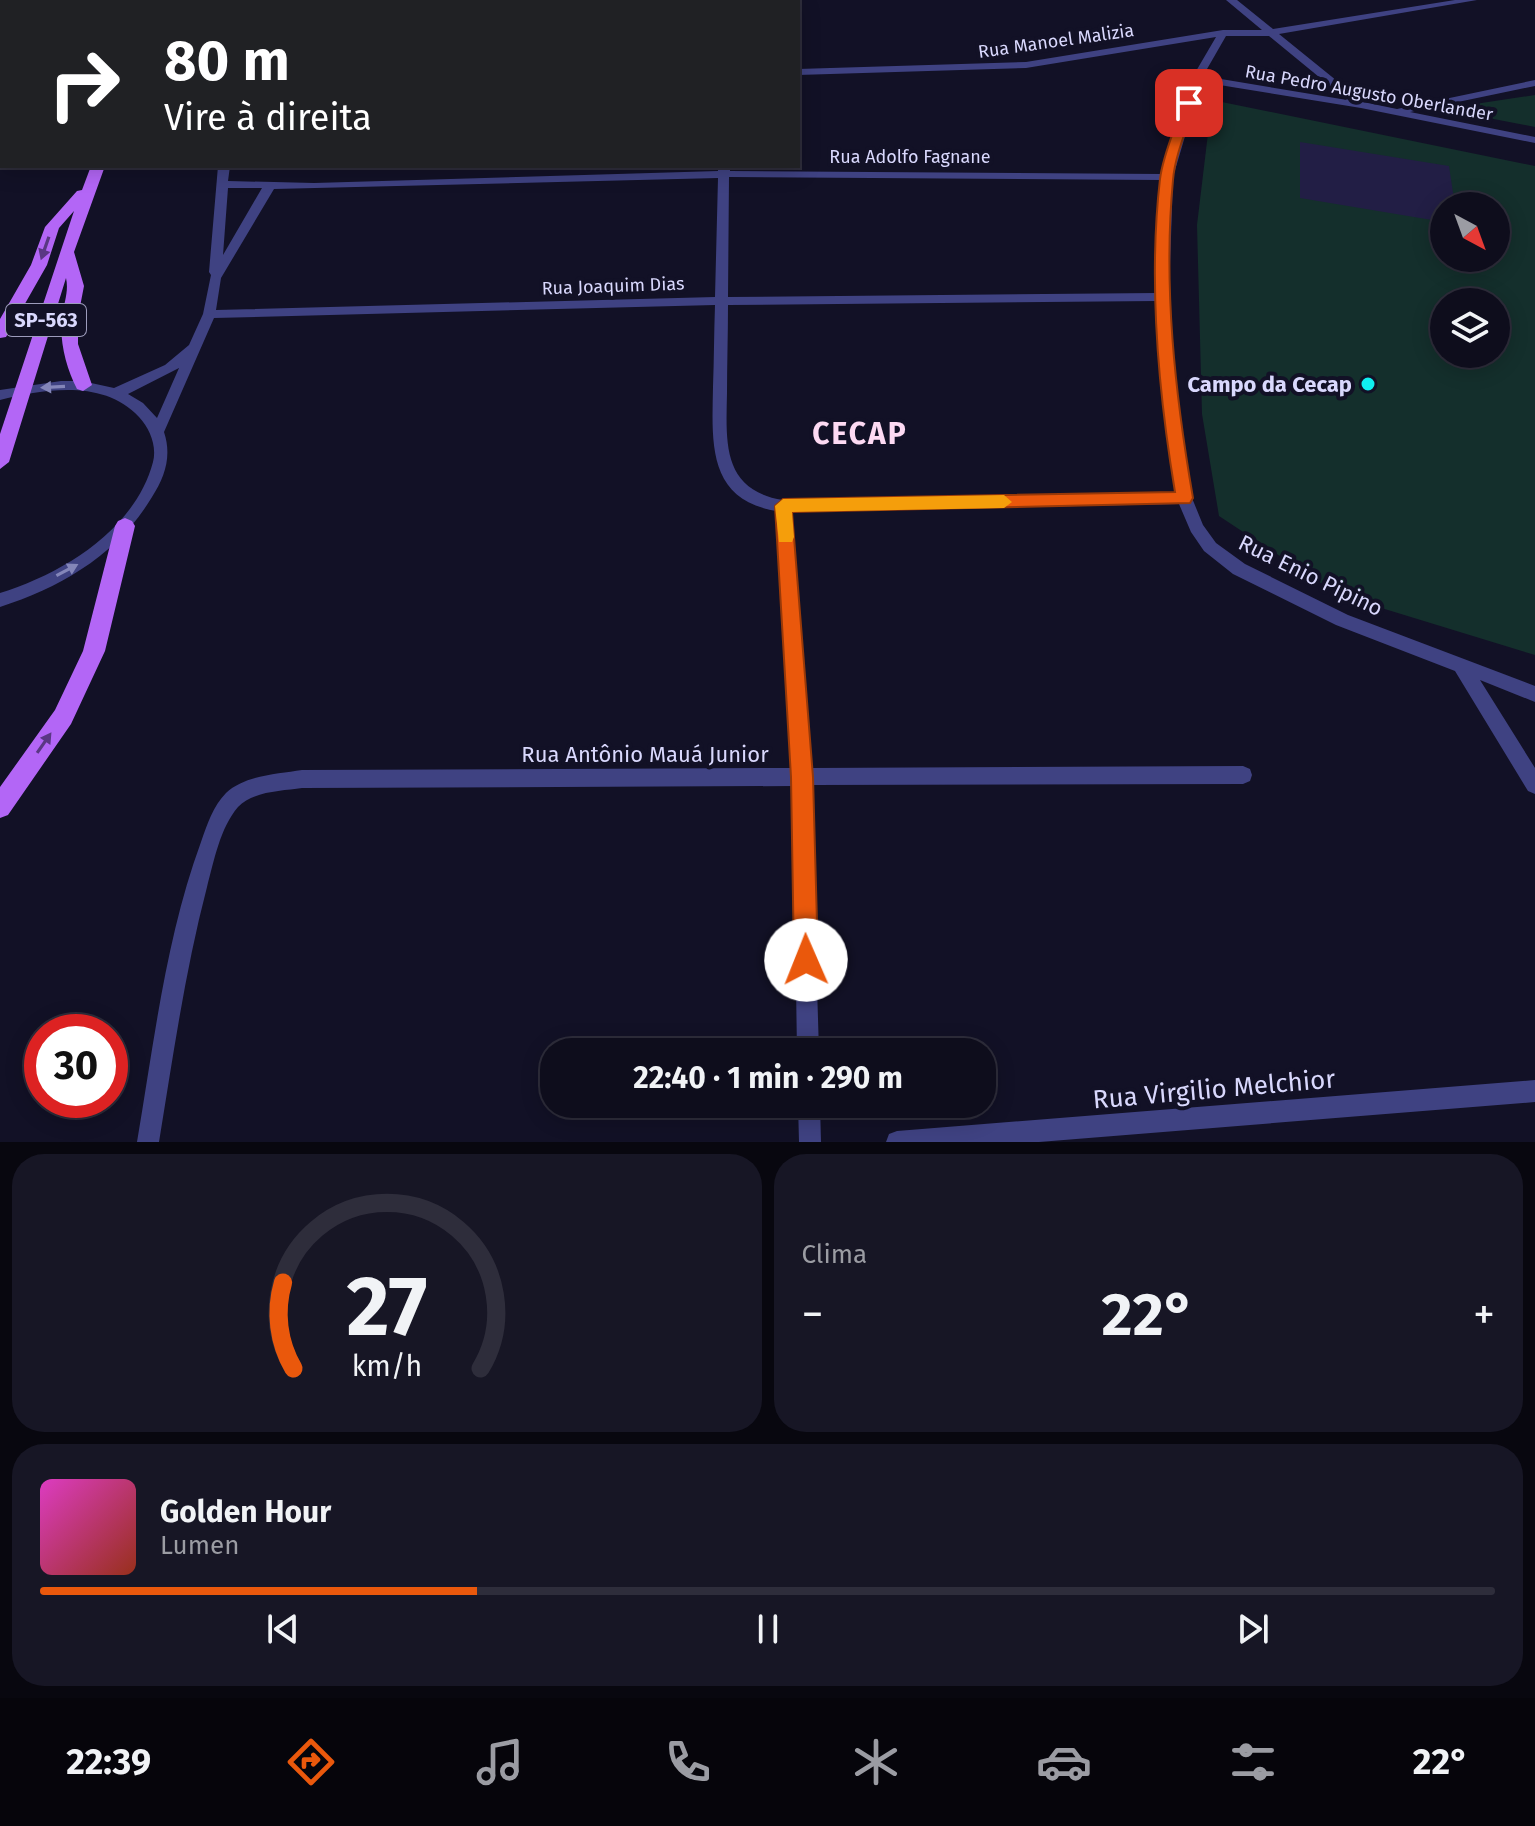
<!DOCTYPE html>
<html lang="pt">
<head>
<meta charset="utf-8">
<style>
  body { margin:0; font-family:"Fira Sans",sans-serif; background:#171625; color:#f1f3f6; height:100vh; display:flex; flex-direction:column; font-size:30px; white-space:nowrap }
  * { box-sizing:border-box; margin:0 }
  p { font-size:26px; color:#9b9ca3 }
  .icon { flex:none; width:44px; height:44px; fill:none; stroke:currentColor; stroke-width:2; stroke-linecap:round; stroke-linejoin:round }
  .map { position:relative; height:1142px; overflow:hidden }
  .side { display:flex; flex-direction:column; gap:12px; padding:12px; background:#08070f; flex:1 }
  .side>* { flex:none }
  .guide { position:absolute; left:0px; top:0px; width:800px; height:168px; box-shadow:0 4px 20px #0003,0 0 0 2px #2e2d3b; background:#202124; color:#fff; overflow:hidden }
  .needle { width:52px; rotate:139deg }
  .fabs { position:absolute; left:1430px; top:192px; display:grid; gap:16px }
  .fabs a { display:grid; place-items:center; width:80px; height:80px; border-radius:50%; background:#0e0d1c; box-shadow:0 4px 20px #0003,0 0 0 2px #2e2d3b; font-size:40px }
  .speed { position:absolute; left:24px; top:1014px; display:flex; gap:16px; font-size:40px; font-weight:700; text-align:center }
  .speed>* { display:grid; place-content:center; width:104px; height:104px; border-radius:50%; background:#0e0d1c; box-shadow:0 4px 20px #0003,0 0 0 2px #2e2d3b; line-height:1 }
  .speed .limit { border:12px solid #d22; background:#fff; color:#111 }
  .pin { position:absolute; display:grid; place-items:center; width:68px; height:68px; color:#fff; margin:-34px; border-radius:16px; box-shadow:0 4px 12px #0006 }
  .me { position:absolute; width:88px; margin:-44px; rotate:359deg; stroke-linejoin:round; filter:drop-shadow(0 0 6px #0008) }
  .turn { display:flex; align-items:center; gap:28px; height:168px; padding:0 32px; font-size:36px }
  .turn .icon { width:104px; height:104px; stroke-width:2.5 }
  .turn b { display:block; font-size:56px; line-height:68px }
  .big { font-size:60px; font-weight:700; line-height:1.1 }
  .side .widget { flex:1; display:flex; flex-direction:column; justify-content:center; gap:12px; min-width:0; padding:0 28px; border-radius:32px; background:#171625 }
  .side .dial { align-items:center; gap:0 }
  .dial svg { height:208px; overflow:visible; fill:none; stroke:#2e2d3b; stroke-width:7; stroke-linecap:round; text-anchor:middle }
  .dial text { fill:#f1f3f6; stroke:none }
  .song { display:flex; align-items:center; gap:24px }
  .cover { width:96px; height:96px; border-radius:12px; background:linear-gradient(135deg,hsl(310 70% 55%),hsl(10 70% 35%)) }
  .played { height:8px; border-radius:4px; background:linear-gradient(90deg,#ea580c 30%,#2e2d3b 30%) }
  .keys { display:flex; justify-content:space-around; direction:ltr }
  .heat { display:flex; justify-content:space-between; align-items:center; font-size:44px; direction:ltr }
  .side .tiles { flex:1; display:grid; gap:12px; grid-template-columns:1fr 1fr }
  .widget:last-child { grid-column:span 2 }
  .trip { position:absolute; left:540px; top:1038px; width:456px; height:80px; border-radius:32px; background:#0e0d1c; box-shadow:0 4px 20px #0003,0 0 0 2px #2e2d3b; font-weight:700; line-height:80px; text-align:center }
  .menu { display:flex; height:128px; justify-content:space-around; align-items:center; background:#06050b; color:#9b9ca3 }
  .menu .icon { width:56px; height:56px }
  .menu .current { color:#ea580c }
  .menu b { font-size:36px; color:#f1f3f6 }
  .map>svg:first-child { display:block }
  .green { fill:#142f2c; fill-rule:evenodd }
  .building { fill:#221e45 }
  .lines { fill:none; stroke-linecap:round; stroke-linejoin:round }
  .minor { fill:#3f4282; fill-rule:evenodd }
  .primary { fill:#b366f6; fill-rule:evenodd }
  .oneway { fill:#5a3784 }
  .oneway2 { fill:#8486b9 }
  .route { fill:#ea580c; stroke:#983908; stroke-width:2 }
  .slow { fill:#f59e0b }
  .poi-dot { fill:#10eef0; stroke:#121126; stroke-width:3 }
  .labels { text-anchor:middle; stroke-width:8; stroke-linejoin:round; paint-order:stroke }
  .far-street-label { font-size:18px; fill:#d9d8fd; stroke:#121126 }
  .shield { fill:#121126; stroke:#9d9cbc; stroke-width:2 }
  .shield-label { font-size:20px; font-weight:bold; fill:#d9d8fd }
  .poi-label { font-size:22px; font-weight:bold; fill:#d9d8fd; stroke:#121126; text-anchor:end }
  .street-label { font-size:22px; fill:#d9d8fd; stroke:#121126 }
  .near-street-label { font-size:26px; fill:#d9d8fd; stroke:#121126 }
  .district-label { font-size:30px; font-weight:bold; letter-spacing:2px; fill:#fddaf3; stroke:#121126 }
</style>
</head>
<body>
<div class="map">
<svg width="1535" height="1142" viewBox="0 0 1535 1142">
  <rect width="100%" height="100%" fill="#121126"/>
  <path class="green" d="M1535,95v32l-93,-18z
    M1212,100l323,66v489l-196,-60 -120,-79 -17,-102 -5,-189zM1444,206h52v52h-52zM1444,302h52v52h-52z"/>
  <path class="building" d="M1300,142l149,24 6,40h-11v16l-144,-24z"/>
  <g class="lines">
    <path class="minor" d="M248,0h10v2h-10z
      M516,0h10v2h-10z
      M553,0h107l-109,2z
      M1226,0h11l36,29 182,-29h22l-198,34 84,68 34,7 138,-29v6l-125,26 125,25v6l-174,-35 -160,-26 -28,95 -4,120 12,137 11,64 11,27 13,18 29,21 103,51 187,71v16l-55,-22 55,88v26l-7,-3 -73,-120 -119,-46 -103,-51 -29,-23 -13,-19 -12,-28 -388,8 20,256 432,-2 7,3 2,6 -2,6 -7,3 -432,1 8,267h-22l-4,-266 -491,2c-20,3 -49,3 -64,19 -18,21 -24,54 -31,80 -22,84 -34,170 -48,255h-22c17,-100 29,-205 64,-300 6,-17 12,-36 25,-49 19,-18 52,-19 76,-23l490,-2 -16,-257c-69,-12 -64,-69 -63,-124 1,-27 1,-55 2,-82l-501,13 -50,114c8,24 1,45 -12,65 -34,57 -90,90 -152,110v-14c62,-19 135,-63 153,-131 4,-16 -3,-33 -14,-45 -35,-38 -94,-28 -139,-17v-10l61,-9h21l32,7 51,-23 24,-20 14,-31 8,-39 -2,-3 9,-106h12l-2,15 86,2 404,-12v-5h12v5l432,3 30,-96 24,-41 -190,31 -228,7v-6l228,-7 197,-32h39zM1226,36h43l78,64 -144,-24zM729,177l432,3 -4,113 -429,4zM718,178l-3,119 -499,13 5,-32 53,-89zM228,188h34l-39,67zM1157,301l10,133 9,58 -393,8c-61,-10 -57,-57 -56,-107 0,-29 1,-59 1,-88zM179,368l-22,50 -14,-15 -15,-9z
      M1535,1080v22l-496,40h-153l3,-8 8,-3z
      M798,1104h22l1,38h-22z"/>
    <path class="primary" d="M158,0h12l-13,2z
      M91,166h14l-31,86 10,34 -6,31v27l14,41 -9,6 -6,-2c-11,-21 -18,-49 -15,-73 2,-13 7,-25 4,-38l-57,184 -9,7v-35l74,-223 -15,17 -12,37 -41,72 -6,1v-19l31,-54 14,-38 32,-36 5,-1z
      M125,518l7,3 3,5 -30,125 -34,73 -63,91 -8,3v-31l55,-77 28,-59 32,-125 3,-5z"/>
  </g>
  <defs><path id="oneway-solid" d="M-6-.8H1V-3.2L6.5 0L1 3.2V.8H-6Z" transform="scale(2)"/></defs>
  <g class="oneway">
    <use href="#oneway-solid" transform="translate(45 248) rotate(109)"/>
    <use href="#oneway-solid" transform="translate(44 743) rotate(-55)"/>
  </g>
  <g class="oneway2">
    <use href="#oneway-solid" transform="translate(53 387) rotate(177)"/>
    <use href="#oneway-solid" transform="translate(67 570) rotate(-28)"/>
  </g>
  <path class="route" d="M1189,99l6,4c-7,24 -20,51 -22,77 -10,105 2,214 20,318l-3,5 -398,9 21,265 5,183 -4,9 -8,3 -8,-3 -4,-9 -3,-183 -16,-271 8,-7 392,-7c-17,-102 -27,-210 -15,-313 3,-25 16,-52 23,-76z"/>
  <path class="slow" d="M1004,495l8,7 -8,6 -212,4 2,25 -2,5h-13l-4,-36 8,-7z"/>
  <circle class="poi-dot" cx="1368" cy="384" r="8"/>
  <g class="labels">
    <g class="far-street-label">
      <text transform="translate(1056 41) rotate(-8)" y="6">Rua Manoel Malizia</text>
      <text transform="translate(1369 93) rotate(10)" y="6">Rua Pedro Augusto Oberlander</text>
      <text x="910" y="163">Rua Adolfo Fagnane</text>
      <text transform="translate(613 286) rotate(-2)" y="6">Rua Joaquim Dias</text>
    </g>
    <rect class="shield" x="6" y="304" width="80" height="32" rx="6"/>
    <g class="shield-label">
      <text x="46" y="327">SP-563</text>
    </g>
    <g class="poi-label">
      <text x="1352" y="392">Campo da Cecap</text>
    </g>
    <g class="street-label">
      <text transform="translate(1311 575) rotate(26)" y="8">Rua Enio Pipino</text>
      <text x="645" y="762">Rua Antônio Mauá Junior</text>
    </g>
    <g class="near-street-label">
      <text transform="translate(1214 1089) rotate(-5)" y="9">Rua Virgilio Melchior</text>
    </g>
    <g class="district-label">
      <text x="860" y="444">CECAP</text>
    </g>
  </g>
</svg>
<div class="fabs">
<a><svg class="needle" viewBox="-14 -14 28 28"><path d="M0-13l5 13h-10z" fill="#e53935"/><path d="M0 13l5-13h-10z" fill="#9b9ca3"/></svg></a>
<a><svg class="icon" aria-label="layers" viewBox="0 0 24 24"><path d="M12 4l9 5-9 5-9-5zM3 14l9 5 9-5"/></svg></a>
</div>
<div class="speed"><div class="limit">30</div></div>
<div class="pin" style="left:1189px;top:103px;background:#d93025"><svg class="icon" aria-label="arrive" viewBox="0 0 24 24"><path d="M6 21V4h12l-3 4 3 4H6"/></svg></div>
<svg class="me" style="left:806px;top:960px" viewBox="-20 -20 40 40"><circle r="19" fill="#fff"/><path d="M0-13L10 11 0 6-10 11z" fill="#ea580c"/></svg>
<div class="trip">22:40 · 1 min · 290 m</div>
<div class="guide">
<div class="turn"><svg class="icon" aria-label="right" viewBox="0 0 24 24"><path d="M7 20v-9h11M14 6l5 5-5 5"/></svg><div><b>80 m</b>Vire à direita</div></div>
</div>
</div>
<section class="side">
<div class="tiles">
<div class="widget dial"><svg viewBox="0 0 100 80">
<path d="M14 69A42 42 0 1 1 86 69"/>
<path d="M14 69A42 42 0 0 1 10 36" stroke="#ea580c"/>
<text x="50" y="56" font-size="32" font-weight="700">27</text>
<text x="50" y="72" font-size="11">km/h</text>
</svg></div>
<div class="widget"><p>Clima</p>
<div class="heat"><a>−</a><b class="big">22°</b><a>+</a></div>
</div>
<div class="widget">
<div class="song"><i class="cover"></i><div><b>Golden Hour</b><p>Lumen</p></div></div>
<div class="played"></div>
<div class="keys"><svg class="icon" aria-label="previous" viewBox="0 0 24 24"><path d="M18 5L8 12l10 7zM5 5v14"/></svg><svg class="icon" aria-label="pause" viewBox="0 0 24 24"><path d="M8 5v14M16 5v14"/></svg><svg class="icon" aria-label="next" viewBox="0 0 24 24"><path d="M6 5l10 7-10 7zM19 5v14"/></svg></div>
</div>
</div>
</section>
<nav class="menu">
<b>22:39</b>
<svg class="icon current" aria-label="directions" viewBox="0 0 24 24"><path d="M12 3l9 9-9 9-9-9zM9 14v-3h6M13 9l2 2-2 2"/></svg>
<svg class="icon" aria-label="music" viewBox="0 0 24 24"><path d="M9 18V5l10-2v13"/><circle cx="6" cy="18" r="3"/><circle cx="16" cy="16" r="3"/></svg>
<svg class="icon" aria-label="phone" viewBox="0 0 24 24"><path d="M5 4h4l2 5-3 2q2 4 5 5l2-3 5 2v4C11 20 4 13 5 4z"/></svg>
<svg class="icon" aria-label="climate" viewBox="0 0 24 24"><path d="M12 3v18M4 7l16 10M4 17L20 7"/></svg>
<svg class="icon" aria-label="car" viewBox="0 0 24 24"><path d="M5 17H2v-5l4-1 3-4h7l3 4 3 1v5h-3M9 17h6M6 11h13"/><circle cx="7" cy="17" r="2"/><circle cx="17" cy="17" r="2"/></svg>
<svg class="icon" aria-label="filters" viewBox="0 0 24 24"><path d="M4 7h16M4 17h16"/><circle cx="9" cy="7" r="2"/><circle cx="15" cy="17" r="2"/></svg>
<b>22°</b>
</nav>
</body>
</html>
